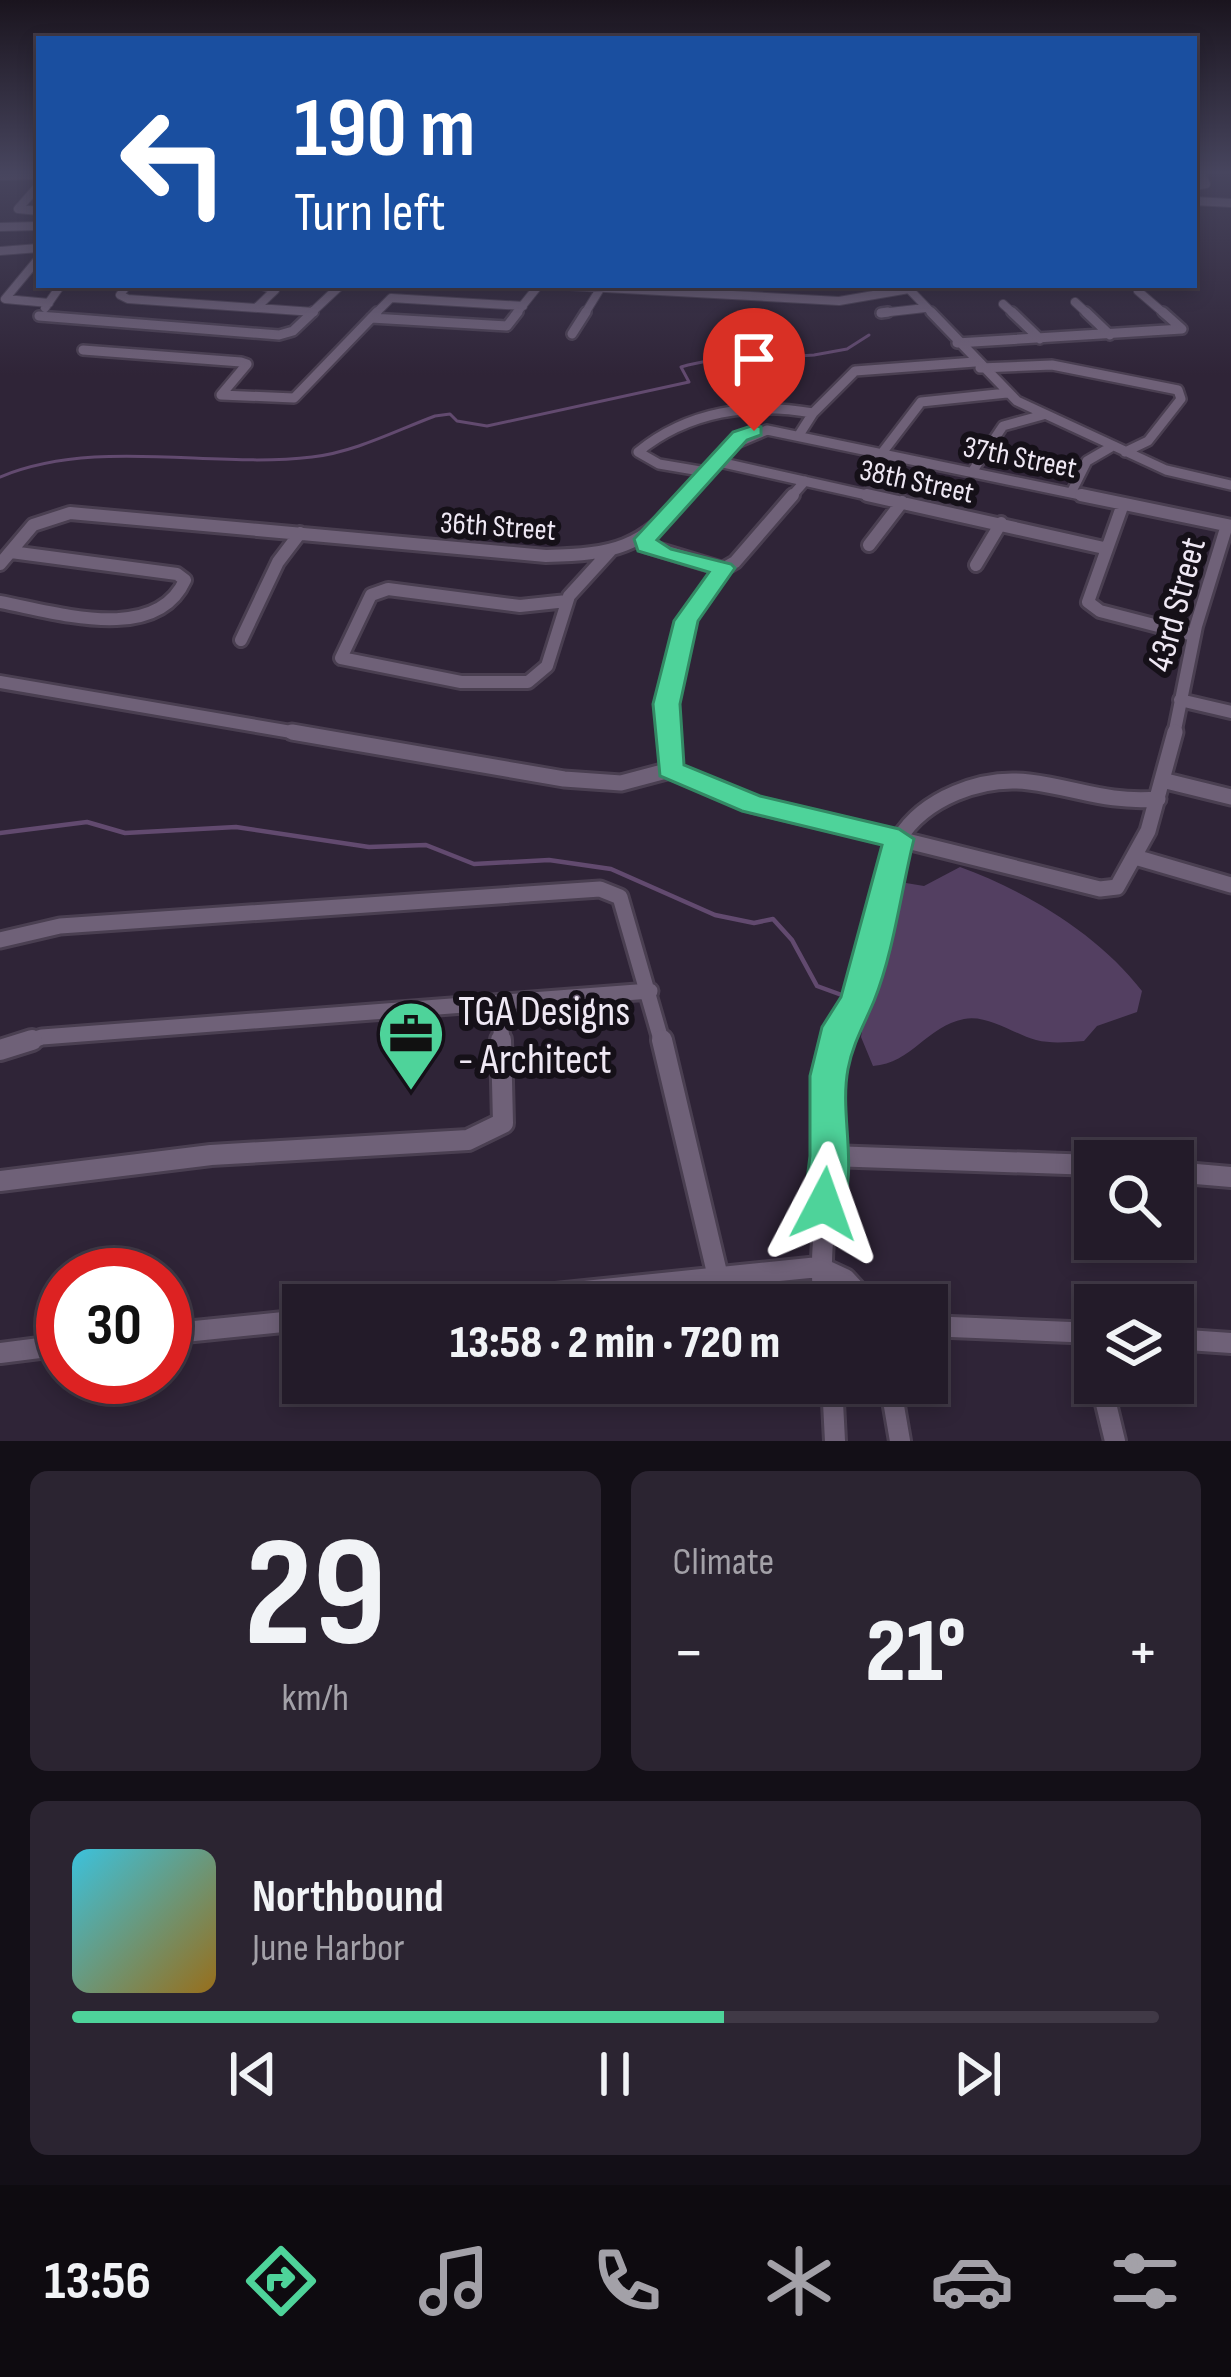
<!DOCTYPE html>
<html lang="en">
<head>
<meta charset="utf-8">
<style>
  body { margin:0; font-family:"Sofia Sans Condensed",sans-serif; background:#2b2431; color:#f1f3f6; height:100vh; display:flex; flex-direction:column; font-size:45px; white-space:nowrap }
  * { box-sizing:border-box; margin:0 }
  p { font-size:39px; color:#a3a1a8 }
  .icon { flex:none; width:66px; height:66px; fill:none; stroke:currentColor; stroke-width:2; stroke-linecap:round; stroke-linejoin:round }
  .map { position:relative; height:1441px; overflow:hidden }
  .panel { display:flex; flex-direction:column; gap:30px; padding:30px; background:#130f17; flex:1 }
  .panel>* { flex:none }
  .guide { position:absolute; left:36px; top:36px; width:1161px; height:252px; border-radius:0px; box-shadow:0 6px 18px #0003,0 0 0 3px #403946; background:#1a4fa0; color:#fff; overflow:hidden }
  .buttons { position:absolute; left:1074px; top:1140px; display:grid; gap:24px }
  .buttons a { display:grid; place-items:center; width:120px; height:120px; border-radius:0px; background:#231b29; box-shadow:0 6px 18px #0003,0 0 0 3px #403946; font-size:60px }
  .speed { position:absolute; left:36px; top:1248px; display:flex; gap:24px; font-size:60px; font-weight:700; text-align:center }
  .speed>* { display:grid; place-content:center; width:156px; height:156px; border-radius:50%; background:#231b29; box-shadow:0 6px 18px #0003,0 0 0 3px #403946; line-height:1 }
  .speed .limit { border:18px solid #d22; background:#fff; color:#111 }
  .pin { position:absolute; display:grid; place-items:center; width:102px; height:102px; color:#fff; margin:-123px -51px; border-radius:50% 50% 50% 0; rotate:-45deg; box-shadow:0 0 12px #0007 }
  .pin .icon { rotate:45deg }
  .me { position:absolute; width:132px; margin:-66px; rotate:4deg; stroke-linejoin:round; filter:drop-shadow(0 0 9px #0008) }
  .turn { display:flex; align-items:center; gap:42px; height:252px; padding:0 60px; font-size:54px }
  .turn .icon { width:156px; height:156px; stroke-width:2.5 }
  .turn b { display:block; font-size:84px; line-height:102px }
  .big { font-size:90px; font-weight:800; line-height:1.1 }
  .panel .widget { flex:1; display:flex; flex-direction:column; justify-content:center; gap:18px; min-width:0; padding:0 42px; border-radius:18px; background:#2b2431 }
  .panel .dial { align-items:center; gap:0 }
  .dial b { font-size:156px; line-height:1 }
  .song { display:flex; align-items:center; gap:36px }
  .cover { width:144px; height:144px; border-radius:18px; background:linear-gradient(135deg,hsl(190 70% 55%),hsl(40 70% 35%)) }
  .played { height:12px; border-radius:6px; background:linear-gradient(90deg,#4ed39a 60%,#403946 60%) }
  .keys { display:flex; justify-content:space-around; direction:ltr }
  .heat { display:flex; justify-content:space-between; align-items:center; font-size:66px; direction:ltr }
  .panel .tiles { flex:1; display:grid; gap:30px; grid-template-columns:1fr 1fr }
  .widget:last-child { grid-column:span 2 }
  .trip { position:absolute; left:282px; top:1284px; width:666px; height:120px; border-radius:0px; background:#231b29; box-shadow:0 6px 18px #0003,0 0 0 3px #403946; font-weight:800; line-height:120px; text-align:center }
  .tab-bar { display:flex; height:192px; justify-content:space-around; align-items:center; background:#0e0b10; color:#a3a1a8 }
  .tab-bar .icon { width:84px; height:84px }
  .tab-bar .selected { color:#4ed39a }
  .tab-bar b { font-size:54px; color:#f1f3f6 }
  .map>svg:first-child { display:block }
  .green { fill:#533f61 }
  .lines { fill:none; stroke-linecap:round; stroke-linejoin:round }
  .stream-far1 { stroke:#624a6f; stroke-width:3 }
  .stream { stroke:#624a6f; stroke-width:4.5 }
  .minor-far4-casing { stroke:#4a3f51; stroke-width:10 }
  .minor-far3-casing { stroke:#4a3f51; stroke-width:14 }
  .minor-far2-casing { stroke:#4a3f51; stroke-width:18 }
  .minor-far1-casing { stroke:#4a3f51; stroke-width:21 }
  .minor-casing { stroke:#4a3f51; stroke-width:26 }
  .minor-far4 { stroke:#6f6178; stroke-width:8 }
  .minor-far3 { stroke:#6f6178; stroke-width:9 }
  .minor-far2 { stroke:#6f6178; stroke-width:12 }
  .minor-far1 { stroke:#6f6178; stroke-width:15 }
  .minor { stroke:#6f6178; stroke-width:20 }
  .route { fill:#4ed39a; stroke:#338964; stroke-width:3 }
  .labels { text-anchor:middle; stroke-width:12; stroke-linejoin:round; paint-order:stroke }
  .far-street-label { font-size:30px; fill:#efe8f4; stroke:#151018 }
  .street-label { font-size:36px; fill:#efe8f4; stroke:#151018 }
  .near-poi-label { font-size:42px; fill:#efe8f4; stroke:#151018; text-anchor:start }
</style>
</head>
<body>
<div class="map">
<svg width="1231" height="1441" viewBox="0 0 1231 1441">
  <rect width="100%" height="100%" fill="#2f2437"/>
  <path class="green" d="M960,867c66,24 138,67 182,124l-5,21 -40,14 -13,15c-16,1 -32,3 -48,-1 -22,-6 -49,-26 -72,-21 -37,7 -52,44 -91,47l-12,-29 26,-150 13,-5 24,4z"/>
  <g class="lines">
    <path class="stream-far1" d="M0,477c97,-40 211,-8 312,-20 43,-5 83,-26 123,-41l15,-2 7,7 30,5 202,-44 -8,-15 7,-2 67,-14 29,6 30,-2 33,-6 22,-14"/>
    <path class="stream" d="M0,833l87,-11 38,11 111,-6 133,20 57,-2 48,19 75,-4 62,9 104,46 39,8 19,-4 19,21 25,46 33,12"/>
    <g class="minor-far4-casing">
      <path id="minor-far4" d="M0,176l39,-1
        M39,185l-21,24 21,2
        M1194,186l12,-2 -5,-11
        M1194,201l37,2
        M0,227l39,-1
        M0,251l39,-3
        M39,258l-34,41 44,4
        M127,285l-7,10 8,4 186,13
        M551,285l288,16 70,-12
        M905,285l29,30
        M1138,291l28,24
        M1075,302l14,13
        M1003,304l12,11
        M45,308l16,-23
        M256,308l19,-18 -16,-5
        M881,313l44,-5
        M309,315l32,-30
        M374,315l17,-17 132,8
        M515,315l24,-30
        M584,315l16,-26"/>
    </g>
    <g class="minor-far3-casing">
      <path id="minor-far3" d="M931,312l86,89 149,69 65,15
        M1012,312l28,27
        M1086,312l24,23
        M881,313l7,-1
        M39,316l240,19 14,-4 20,-19
        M371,318l136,8 11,-14
        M572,334l14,-22
        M957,343l225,-14 -19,-17
        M83,350l158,12 6,2 -26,31 73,3 83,-86
        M980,368l72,-3 126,25 3,9 -33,42 -23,11
        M799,435l14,-22 42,-42 120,-9
        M882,453l39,-51 86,-9
        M719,462l161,36
        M706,472l-47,-8 -21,-12c50,-41 113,-50 175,-39
        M972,472l31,-46 40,-11
        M1072,491l15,-30 24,-14
        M683,498l51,-54 33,-14 328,68
        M790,498l15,-17"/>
    </g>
    <g class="minor-far2-casing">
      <path id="minor-far2" d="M867,495l237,53
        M1081,495l150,31
        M1123,504l-35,98 12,9 93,24
        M645,539l2,7 76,23 12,-7 58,-67
        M869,545l33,-43
        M0,564l33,-39 37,-12 476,43c68,-2 95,-7 140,-61
        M976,565l25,-42
        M567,601l-47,5 -132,-17 -17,6 -30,63 120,24h67l19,-16 22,-70 42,-46
        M0,602c55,10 156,43 185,-22l-8,-6 -166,-22
        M241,640l37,-78 22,-29
        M0,682l309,53
        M1180,700l51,12
        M668,735l-1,-31 19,-83 37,-52
        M1174,735l22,-109 31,-101"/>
    </g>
    <g class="minor-far1-casing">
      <path id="minor-far1" d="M292,732l272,47 57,4 49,-13 -2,-38
        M670,770l82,34 147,35c25,-41 83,-63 130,-57 49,6 76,21 129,17
        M1166,781l65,16
        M1135,857l96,28
        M0,940l60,-14 540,-37 20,8 42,146
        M499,1003l3,40
        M23,1043l19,-6 608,-46
        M836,1043l21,-44 42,-160 201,50 17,-2 31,-56 27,-99"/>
    </g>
    <g class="minor-casing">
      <path id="minor" d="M662,1040l56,237
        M0,1050l32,-10
        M830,1156l265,9
        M1173,1172l58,5
        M0,1181l211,-26 257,-15 35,-17 -2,-83
        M447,1305l372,-38 26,12 24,26
        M824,1305c-7,-52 5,-100 6,-152 1,-39 -3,-74 7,-113
        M927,1326l168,7
        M1089,1333l6,25
        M165,1334l138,-14
        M1173,1339l58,4
        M0,1353l63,-8
        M832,1383l3,58
        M890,1383l10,58
        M1101,1383l14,58"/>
    </g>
    <use href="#minor-far4" class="minor-far4"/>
    <use href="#minor-far3" class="minor-far3"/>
    <use href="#minor-far2" class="minor-far2"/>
    <use href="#minor-far1" class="minor-far1"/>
    <use href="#minor" class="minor"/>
  </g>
  <linearGradient id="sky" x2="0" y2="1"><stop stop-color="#1a141e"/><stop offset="0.46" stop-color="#47455e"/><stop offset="1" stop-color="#47455e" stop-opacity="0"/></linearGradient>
  <rect width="1231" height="375" fill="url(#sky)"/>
  <path class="route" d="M754,425l7,2v8l-14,5 -90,100 14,9 60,15 4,4 -37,53 -18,83 4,61 76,31 139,33 15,10c-13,52 -20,112 -40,162 -10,24 -21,42 -26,68 -9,48 12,101 -9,147l-15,5 -14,-5 -6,-12 6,-48v-80l12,-49 19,-30 41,-152 -140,-34 -82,-35 -7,-72 21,-83 35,-49 -71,-21 -4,-12 99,-107z"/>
  <defs>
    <g id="office-pin" transform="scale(3.45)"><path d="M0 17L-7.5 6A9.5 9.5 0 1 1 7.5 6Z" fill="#4ed39a" stroke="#151018"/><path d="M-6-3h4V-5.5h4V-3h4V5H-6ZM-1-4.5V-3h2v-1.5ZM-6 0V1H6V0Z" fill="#111"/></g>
  </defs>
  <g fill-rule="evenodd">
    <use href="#office-pin" x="411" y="1034"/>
  </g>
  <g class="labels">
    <g class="far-street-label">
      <text transform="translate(1020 457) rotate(11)" y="10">37th Street</text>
      <text transform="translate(917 481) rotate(12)" y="10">38th Street</text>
      <text transform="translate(498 526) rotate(4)" y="10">36th Street</text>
    </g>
    <g class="street-label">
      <text transform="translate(1175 604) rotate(-75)" y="13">43rd Street</text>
    </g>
    <g class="near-poi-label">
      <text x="458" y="1025">TGA Designs<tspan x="458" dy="48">- Architect</tspan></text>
    </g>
  </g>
</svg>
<div class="buttons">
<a><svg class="icon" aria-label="search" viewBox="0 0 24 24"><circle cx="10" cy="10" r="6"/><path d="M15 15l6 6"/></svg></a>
<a><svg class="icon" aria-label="layers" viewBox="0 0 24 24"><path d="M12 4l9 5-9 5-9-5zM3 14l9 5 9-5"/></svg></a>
</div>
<div class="speed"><div class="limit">30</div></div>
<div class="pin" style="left:754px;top:431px;background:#d93025"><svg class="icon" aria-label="arrive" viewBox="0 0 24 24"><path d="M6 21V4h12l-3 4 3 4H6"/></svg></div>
<svg class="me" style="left:824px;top:1204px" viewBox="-20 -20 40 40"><path d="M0-17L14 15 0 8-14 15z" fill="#4ed39a" stroke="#fff" stroke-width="4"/></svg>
<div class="trip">13:58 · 2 min · 720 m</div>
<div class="guide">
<div class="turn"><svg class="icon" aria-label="left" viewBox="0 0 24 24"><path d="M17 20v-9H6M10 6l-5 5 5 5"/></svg><div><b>190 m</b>Turn left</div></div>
</div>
</div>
<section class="panel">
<div class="tiles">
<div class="widget dial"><b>29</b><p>km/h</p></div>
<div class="widget"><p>Climate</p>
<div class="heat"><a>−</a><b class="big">21°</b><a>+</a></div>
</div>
<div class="widget">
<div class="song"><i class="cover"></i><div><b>Northbound</b><p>June Harbor</p></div></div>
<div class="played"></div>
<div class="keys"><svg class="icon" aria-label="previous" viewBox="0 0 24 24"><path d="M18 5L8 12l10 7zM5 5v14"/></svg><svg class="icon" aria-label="pause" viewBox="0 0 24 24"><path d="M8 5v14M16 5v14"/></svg><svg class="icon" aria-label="next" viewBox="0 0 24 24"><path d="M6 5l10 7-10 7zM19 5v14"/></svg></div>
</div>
</div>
</section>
<nav class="tab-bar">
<b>13:56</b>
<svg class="icon selected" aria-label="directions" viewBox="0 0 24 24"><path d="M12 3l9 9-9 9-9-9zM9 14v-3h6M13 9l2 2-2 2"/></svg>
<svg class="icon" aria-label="music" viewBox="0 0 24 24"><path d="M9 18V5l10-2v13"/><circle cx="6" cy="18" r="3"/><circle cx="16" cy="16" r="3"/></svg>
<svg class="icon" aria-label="phone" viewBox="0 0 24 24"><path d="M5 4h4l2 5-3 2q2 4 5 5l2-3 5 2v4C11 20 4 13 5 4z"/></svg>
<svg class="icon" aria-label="climate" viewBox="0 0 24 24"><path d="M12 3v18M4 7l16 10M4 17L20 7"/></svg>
<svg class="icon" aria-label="car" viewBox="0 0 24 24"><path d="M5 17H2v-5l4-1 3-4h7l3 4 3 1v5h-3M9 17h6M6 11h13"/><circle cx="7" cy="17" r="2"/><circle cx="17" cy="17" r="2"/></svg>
<svg class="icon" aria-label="filters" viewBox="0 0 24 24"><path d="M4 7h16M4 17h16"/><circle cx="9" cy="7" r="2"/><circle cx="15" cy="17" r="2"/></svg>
</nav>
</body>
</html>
